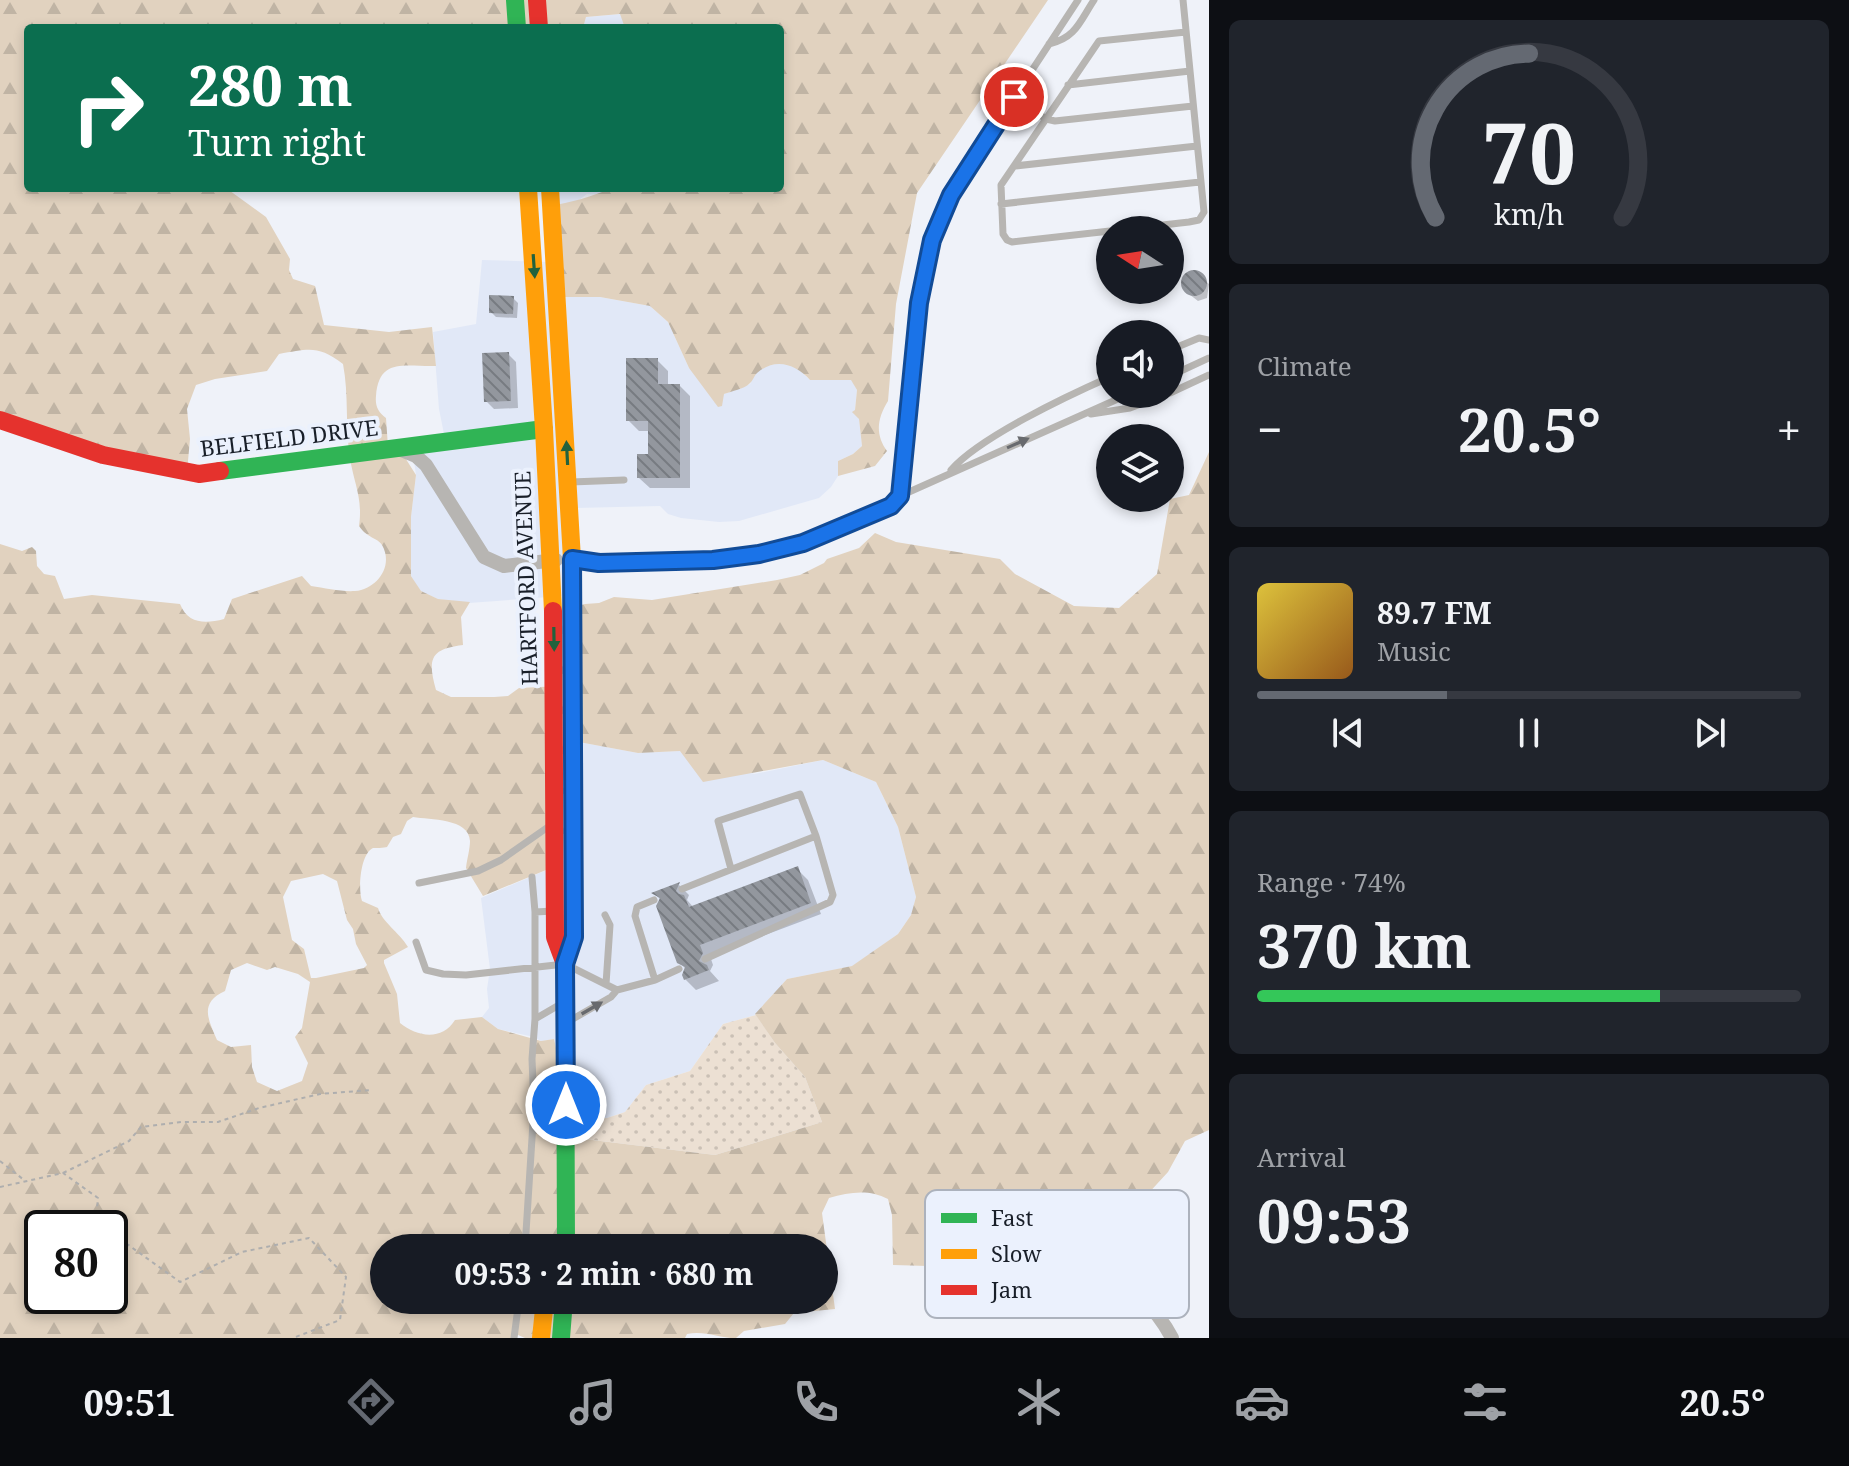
<!DOCTYPE html>
<html lang="en">
<head>
<meta charset="utf-8">
<style>
  body { margin:0; font-family:"Noto Serif",serif; background:#20242c; color:#f1f3f6; height:100vh; display:flex; flex-direction:column; font-size:30px; white-space:nowrap }
  * { box-sizing:border-box; margin:0 }
  p { font-size:26px; color:#9ea1a6 }
  .icon { flex:none; width:44px; height:44px; fill:none; stroke:currentColor; stroke-width:2; stroke-linecap:round; stroke-linejoin:round }
  .map { position:relative; flex:1; overflow:hidden }
  .drawer { display:flex; flex-direction:column; gap:20px; padding:20px; background:#0d0f14; width:640px }
  .drawer>* { flex:none }
  .hud { position:absolute; left:24px; top:24px; width:760px; height:168px; border-radius:8px; box-shadow:0 4px 12px #0003; background:#0b6e4f; color:#fff; overflow:hidden }
  .needle { width:52px; rotate:282deg }
  .fabs { position:absolute; left:1096px; top:216px; display:grid; gap:16px }
  .fabs a { display:grid; place-items:center; width:88px; height:88px; border-radius:50%; background:#171b24; box-shadow:0 4px 12px #0003; font-size:40px }
  .speed { position:absolute; left:24px; top:1210px; display:flex; gap:16px; font-size:40px; font-weight:700; text-align:center }
  .speed>* { display:grid; place-content:center; width:104px; height:104px; border-radius:50%; background:#171b24; box-shadow:0 4px 12px #0003; line-height:1 }
  .speed .limit { border:4px solid #111; border-radius:12px; background:#fff; color:#111 }
  .pin { position:absolute; display:grid; place-items:center; width:68px; height:68px; color:#fff; margin:-34px; border:4px solid #fff; border-radius:50%; box-shadow:0 2px 8px #0007 }
  .me { position:absolute; width:88px; margin:-44px; rotate:0deg; stroke-linejoin:round; filter:drop-shadow(0 0 6px #0008) }
  .turn { display:flex; align-items:center; gap:28px; height:168px; padding:0 32px; font-size:36px }
  .turn .icon { width:104px; height:104px; stroke-width:2.5 }
  .turn b { display:block; font-size:56px; line-height:68px }
  .big { font-size:60px; font-weight:700; line-height:1.1 }
  .drawer .tile { flex:1; display:flex; flex-direction:column; justify-content:center; gap:12px; min-width:0; padding:0 28px; border-radius:12px; background:#20242c }
  .drawer .dial { align-items:center; gap:0 }
  .dial svg { height:208px; overflow:visible; fill:none; stroke:#363941; stroke-width:7; stroke-linecap:round; text-anchor:middle }
  .dial text { fill:#f1f3f6; stroke:none }
  .song { display:flex; align-items:center; gap:24px }
  .cover { width:96px; height:96px; border-radius:12px; background:linear-gradient(135deg,hsl(50 70% 55%),hsl(30 70% 35%)) }
  .played { height:8px; border-radius:4px; background:linear-gradient(90deg,#646972 35%,#363941 35%) }
  .keys { display:flex; justify-content:space-around; direction:ltr }
  .heat { display:flex; justify-content:space-between; align-items:center; font-size:44px; direction:ltr }
  .charge { height:12px; border-radius:6px; background:linear-gradient(90deg,#34c759 74%,#363941 0) }
  .trip { position:absolute; left:370px; top:1234px; width:468px; height:80px; border-radius:40px; background:#171b24; box-shadow:0 4px 12px #0003; font-weight:700; line-height:80px; text-align:center }
  .tab-bar { display:flex; height:128px; justify-content:space-around; align-items:center; background:#090b0e; color:#9ea1a6 }
  .tab-bar .icon { width:56px; height:56px }
  .tab-bar .on { color:#646972 }
  .tab-bar b { font-size:36px; color:#f1f3f6 }
  main { display:flex; flex:1; min-height:0 }
  .map>svg:first-child { display:block }
  .built { fill:#e1e8f7 }
  .grass { fill:url(#grass-dots) }
  .forest { fill:url(#forest-firs); fill-rule:evenodd }
  .shadow { fill:#0003 }
  .building { fill:url(#building-back-hatch) }
  .lines { fill:none; stroke-linecap:round; stroke-linejoin:round }
  .path { stroke:#aeaeae; stroke-width:2; stroke-dasharray:4 4; stroke-linecap:butt }
  .lane { stroke:#b7b5b2; stroke-width:7 }
  .street { stroke:#b7b5b2; stroke-width:14 }
  .fast { stroke:#30b455; stroke-width:18 }
  .slow { stroke:#ff9f0a; stroke-width:18 }
  .jam { stroke:#e5322d; stroke-width:18 }
  .oneway { fill:#23623d }
  .oneway2 { fill:#686a6e }
  .route-casing { stroke:#114b97; stroke-width:20 }
  .route { stroke:#1a73e8; stroke-width:14 }
  .labels { text-anchor:middle; stroke-width:8; stroke-linejoin:round; paint-order:stroke }
  .street-label { font-size:22px; fill:#191f29; stroke:#ebf1fd }
  .key { fill:#ebf1fd; stroke:#acb2bd; stroke-width:2 }
  .key-label { font-size:22px; fill:#191f29 }
</style>
</head>
<body>
<main>
<div class="map">
<svg width="1209" height="1338" viewBox="0 0 1209 1338">
  <defs>
    <pattern id="grass-dots" width="8" height="8" patternUnits="userSpaceOnUse" patternTransform="scale(2)"><rect width="8" height="8" fill="#ece0d3"/><path d="M2 2h.1M6 6h.1" fill="none" stroke="#cac0b5" stroke-width="1.8" stroke-linecap="round"/></pattern>
    <pattern id="forest-firs" width="22" height="20" patternUnits="userSpaceOnUse" patternTransform="scale(2)"><rect width="22" height="20" fill="#e1d2bf"/><path d="M5 1l3.5 6h-7zM16 11l3.5 6h-7z" fill="#c0b4a4"/></pattern>
    <pattern id="building-back-hatch" width="6" height="6" patternUnits="userSpaceOnUse" patternTransform="scale(2)"><rect width="6" height="6" fill="#93979e"/><path d="M-1 5l2 2M0 0l6 6M5-1l2 2" fill="none" stroke="#777b81"/></pattern>
  </defs>
  <rect width="100%" height="100%" fill="#eff2f9"/>
  <path class="built" d="M621,14l4,14h-42l3,-11z
    M545,188h68l-11,7 -15,-1 -12,9 -24,3z
    M482,260l66,2 4,35h48l50,9 18,16 21,46 35,26 26,-10 5,-10 11,-8 14,-3 16,4 14,13h42l5,10 -2,20 4,9 3,27 -9,8 -15,7v15l-7,11 -12,11 -80,23 -20,1 -38,-4 -13,-4 -8,-8 -85,2 -13,88 -93,7 -31,-4 -18,-8 -9,-15v-59l5,-42 -4,-28 33,-8 -6,-30 -6,-77 43,-8z
    M568,740l70,13 42,-2 74,23 69,-14 53,22 22,45 18,70 -5,18 -13,19 -45,32 -66,13 -31,36 -33,9 -33,47 -44,14 -21,27 -18,6h-35l-18,-79 -13,2 -7,-4 -36,-8 -16,-12 7,-9 -2,-19 3,-20 -9,-71 82,-35z"/>
  <path class="grass" d="M756,1015l19,28 30,34 17,45 -107,33 -139,-17 -5,-20h36l18,-6 21,-27 44,-14 33,-47z"/>
  <path class="forest" d="M0,0h1048l-131,193 -21,111 -8,97c-11,18 -13,33 -1,50l-12,15 -37,10v-15l15,-7 9,-8 -3,-27 -7,-7 3,-2 2,-20 -6,-10h-41c-14,-16 -35,-23 -53,-7 -3,3 -4,8 -8,11 -5,5 -17,7 -25,10l-2,12 -4,1 -29,-39 -21,-46 -18,-16 -50,-9h-48l-5,-91c26,-3 44,-10 66,-18h167v-160h-155l-5,-14 -34,3 -3,11h-555v160h198l40,29 24,42 -1,11 4,9 22,7 9,39 65,7 43,-5 4,39c-31,1 -57,-9 -60,30 -1,10 2,16 10,22l2,29 16,9 12,19 -5,42v59l10,15 17,8 32,3 -9,15 2,28c-32,4 -36,13 -27,45l15,7h43l14,-1 11,-8 42,-2 2,-76 22,-6 14,-1 15,-6 38,3 125,-20 23,-5 24,-12 3,-4 32,-11 16,-15 21,9 104,17 15,15 59,32 45,2 38,-34 13,-75 19,-4 20,-43v678l-24,11 -17,31 -34,37 -28,-2 -12,-8 -53,10 -8,8 -4,28 4,11 7,6 -20,9 -13,-7 -34,8 -7,20 -19,-3 -19,-23 -35,-1 -1,-50 -4,-16c-19,-10 -38,-7 -59,-1l-7,15 13,96 -41,4 -9,11 -41,7 -8,7c-18,0 -32,-8 -49,-4l-2,4h-160l-7,-3 -2,3h-516v-794l22,7 10,-4 4,4 1,15 7,8 11,2 9,23 28,-4 88,9c8,20 25,20 44,15l8,-20 70,-23 9,10c14,2 31,6 44,5 22,-2 39,-25 27,-46 -5,-8 -14,-6 -23,-19 4,-28 -5,-42 -9,-68 -5,-32 -1,-63 -7,-94 -25,-19 -34,-15 -64,-10l-12,17 -52,8 -19,6 -9,24 3,30 -3,33 -187,-53zM568,740l70,13 42,-2 23,31 120,-22 53,22 22,45 18,70 -5,18 -13,19 -46,32 -65,13 -32,35 20,29 30,34 17,45 -107,33 -139,-17 -22,-99 -13,2 -43,-12 -16,-12 -27,3c-13,21 -38,17 -55,3l-3,-29 -13,-31v-3l24,-13c-9,-15 -26,-25 -30,-39l-16,-7c-4,-11 -2,-47 11,-53 1,0 12,0 14,-1l6,-10 8,-3 6,-13 6,-4c17,3 56,1 57,24 0,8 -3,18 -4,27l17,28 80,-33zM323,874l14,7 10,39 6,9 3,15 11,21 -3,3 -48,10h-5l-7,-29 -12,-9 -9,-43 8,-16zM247,963l20,7 8,-3 23,7 12,8 -8,46 -7,9 13,26 -6,18 -25,10 -20,-9 -5,-15 -1,-22 -20,2 -14,-7c-9,-21 -18,-37 8,-49l6,-21zM42,1228h68v68h-68zM384,1248h440v52h-440z"/>
  <path class="shadow" d="M1195,272l14,12 -2,14 -9,3 -13,-10 -3,-9 4,-8z
    M513,298l5,5 -1,15 -21,-1 -5,-5z
    M508,354l8,8 2,46 -24,1 -8,-8z
    M657,360l11,11v15h12l10,10v92h-40l-11,-10 11,-22v-25h-11l-11,-11z
    M797,869l11,11 13,34 -111,42 3,9 -3,6 9,10 -23,9 -11,-11 1,-10 -7,-7 -18,-62 -6,-6 24,-9 10,10 -2,5 7,8z"/>
  <path class="building" d="M1181 283a13 13 0 1 1 26 0a13 13 0 1 1-26 0Z
    M489,295l25,1 -1,18 -24,-1z
    M509,352l2,49 -27,1 -2,-49z
    M626,358h32v26h22v94h-43v-24h11v-33h-22z
    M798,866l13,37 -111,42 3,8 -4,8 8,4 2,5 -25,10 -2,-5 3,-8 -8,-4 -21,-57 4,-8 -9,-5 29,-11 -4,9 3,3 5,1 5,12z"/>
  <g class="lines">
    <path class="path" d="M0,1161l24,19
      M63,1173l66,-32 12,-14 40,-5h37l41,-14 61,-14 51,-4
      M0,1187l63,-14 35,25 -3,30
      M110,1242l17,2 53,38 62,-30 67,-14 37,39 -6,43 -47,18"/>
    <path class="lane" d="M1078,0l-118,180 -23,45 -16,64 -21,207 229,-102
      M1049,44c27,-6 31,-23 45,-44
      M1068,85l122,-14
      M1014,97l32,22 9,2 138,-15
      M1015,166l182,-20
      M1001,204l199,-22
      M1119,230l70,-8 10,-2 5,-8 -21,-212
      M1110,231l-98,11 -5,-2 -4,-6 -2,-49 98,-144 87,-9
      M1170,350l29,-12 10,2
      M1170,376l39,-18
      M1170,393l39,-18
      M1091,414l39,-6 37,-14
      M951,470c29,-33 116,-74 159,-93
      M571,482l53,-2
      M576,559c27,5 53,3 80,2 75,-2 127,-8 197,-38 17,-8 34,-13 47,-27
      M731,869l-13,-48 82,-27 16,42
      M532,877l3,35
      M419,883l59,-12 23,-11 47,-33
      M682,889l134,-53 17,59 -3,7 -125,57
      M654,900l-17,7 -2,9 20,64
      M605,915l5,10 -4,59
      M416,942l10,28 17,4 23,1 99,-11 52,26
      M535,1019v-107l18,-1
      M571,1020l40,-23 6,-7 38,-10 24,-11
      M534,1107l26,-1
      M525,1248l9,-141 -2,-48 3,-40 24,-14
      M514,1338l5,-38"/>
    <path class="street" d="M399,449l17,7 10,9 58,92 20,9 52,-6
      M1103,1266c28,20 53,41 69,72"/>
    <path class="fast" d="M515,0l2,28
      M220,471l324,-42
      M566,1248l-1,-284 9,-27 -1,-268
      M561,1338l3,-38"/>
    <path class="slow" d="M528,188l16,241 9,182
      M550,188l22,371 1,110
      M541,1338l4,-38"/>
    <path class="jam" d="M537,0l2,28
      M0,420l103,35 96,19 21,-3
      M553,611l2,326 10,27"/>
  </g>
  <defs><path id="oneway-solid" d="M-6-.8H1V-3.2L6.5 0L1 3.2V.8H-6Z" transform="scale(2)"/></defs>
  <g class="oneway">
    <use href="#oneway-solid" transform="translate(534 266) rotate(86)"/>
    <use href="#oneway-solid" transform="translate(567 453) rotate(-93)"/>
    <use href="#oneway-solid" transform="translate(554 639) rotate(89)"/>
  </g>
  <g class="oneway2">
    <use href="#oneway-solid" transform="translate(1018 443) rotate(-24)"/>
    <use href="#oneway-solid" transform="translate(592 1008) rotate(-30)"/>
  </g>
  <g class="lines">
    <g class="route-casing">
      <path id="route" d="M566,1105l-1,-141 9,-27 -2,-378 27,4 114,-3 46,-6 44,-11 88,-37 9,-10 19,-193 13,-63 19,-45 63,-98"/>
    </g>
    <use href="#route" class="route"/>
  </g>
  <g class="labels">
    <g class="street-label">
      <text transform="translate(289 438) rotate(-7)" y="8">BELFIELD DRIVE</text>
      <text transform="translate(526 578) rotate(-92)" y="8">HARTFORD AVENUE</text>
    </g>
  </g>
  <rect x="925" y="1190" width="264" height="128" rx="12" class="key"/>
  <rect x="941" y="1213" width="36" height="10" fill="#30b455"/>
  <rect x="941" y="1249" width="36" height="10" fill="#ff9f0a"/>
  <rect x="941" y="1285" width="36" height="10" fill="#e5322d"/>
  <g class="key-label">
    <text x="991" y="1226">Fast</text>
    <text x="991" y="1262">Slow</text>
    <text x="991" y="1298">Jam</text>
  </g>
</svg>
<div class="fabs">
<a><svg class="needle" viewBox="-14 -14 28 28"><path d="M0-13l5 13h-10z" fill="#e53935"/><path d="M0 13l5-13h-10z" fill="#9ea1a6"/></svg></a>
<a><svg class="icon" aria-label="sound" viewBox="0 0 24 24"><path d="M4 9h4l5-4v14l-5-4H4zM17 9q2 3 0 6"/></svg></a>
<a><svg class="icon" aria-label="layers" viewBox="0 0 24 24"><path d="M12 4l9 5-9 5-9-5zM3 14l9 5 9-5"/></svg></a>
</div>
<div class="speed"><div class="limit">80</div></div>
<div class="pin" style="left:1014px;top:97px;background:#d93025"><svg class="icon" aria-label="arrive" viewBox="0 0 24 24"><path d="M6 21V4h12l-3 4 3 4H6"/></svg></div>
<svg class="me" style="left:566px;top:1105px" viewBox="-20 -20 40 40"><circle r="17" fill="#1a73e8" stroke="#fff" stroke-width="3"/><path d="M0-11L8 9 0 5-8 9z" fill="#fff"/></svg>
<div class="trip">09:53 · 2 min · 680 m</div>
<div class="hud">
<div class="turn"><svg class="icon" aria-label="right" viewBox="0 0 24 24"><path d="M7 20v-9h11M14 6l5 5-5 5"/></svg><div><b>280 m</b>Turn right</div></div>
</div>
</div>
<section class="drawer">
<div class="tile dial"><svg viewBox="0 0 100 80">
<path d="M14 69A42 42 0 1 1 86 69"/>
<path d="M14 69A42 42 0 0 1 50 6" stroke="#646972"/>
<text x="50" y="56" font-size="32" font-weight="700">70</text>
<text x="50" y="72" font-size="11">km/h</text>
</svg></div>
<div class="tile"><p>Climate</p>
<div class="heat"><a>−</a><b class="big">20.5°</b><a>+</a></div>
</div>
<div class="tile">
<div class="song"><i class="cover"></i><div><b>89.7 FM</b><p>Music</p></div></div>
<div class="played"></div>
<div class="keys"><svg class="icon" aria-label="previous" viewBox="0 0 24 24"><path d="M18 5L8 12l10 7zM5 5v14"/></svg><svg class="icon" aria-label="pause" viewBox="0 0 24 24"><path d="M8 5v14M16 5v14"/></svg><svg class="icon" aria-label="next" viewBox="0 0 24 24"><path d="M6 5l10 7-10 7zM19 5v14"/></svg></div>
</div>
<div class="tile"><p>Range · 74%</p><b class="big">370 km</b><div class="charge"></div></div>
<div class="tile"><p>Arrival</p><b class="big">09:53</b></div>
</section>
</main>
<nav class="tab-bar">
<b>09:51</b>
<svg class="icon on" aria-label="directions" viewBox="0 0 24 24"><path d="M12 3l9 9-9 9-9-9zM9 14v-3h6M13 9l2 2-2 2"/></svg>
<svg class="icon" aria-label="music" viewBox="0 0 24 24"><path d="M9 18V5l10-2v13"/><circle cx="6" cy="18" r="3"/><circle cx="16" cy="16" r="3"/></svg>
<svg class="icon" aria-label="phone" viewBox="0 0 24 24"><path d="M5 4h4l2 5-3 2q2 4 5 5l2-3 5 2v4C11 20 4 13 5 4z"/></svg>
<svg class="icon" aria-label="climate" viewBox="0 0 24 24"><path d="M12 3v18M4 7l16 10M4 17L20 7"/></svg>
<svg class="icon" aria-label="car" viewBox="0 0 24 24"><path d="M5 17H2v-5l4-1 3-4h7l3 4 3 1v5h-3M9 17h6M6 11h13"/><circle cx="7" cy="17" r="2"/><circle cx="17" cy="17" r="2"/></svg>
<svg class="icon" aria-label="filters" viewBox="0 0 24 24"><path d="M4 7h16M4 17h16"/><circle cx="9" cy="7" r="2"/><circle cx="15" cy="17" r="2"/></svg>
<b>20.5°</b>
</nav>
</body>
</html>
